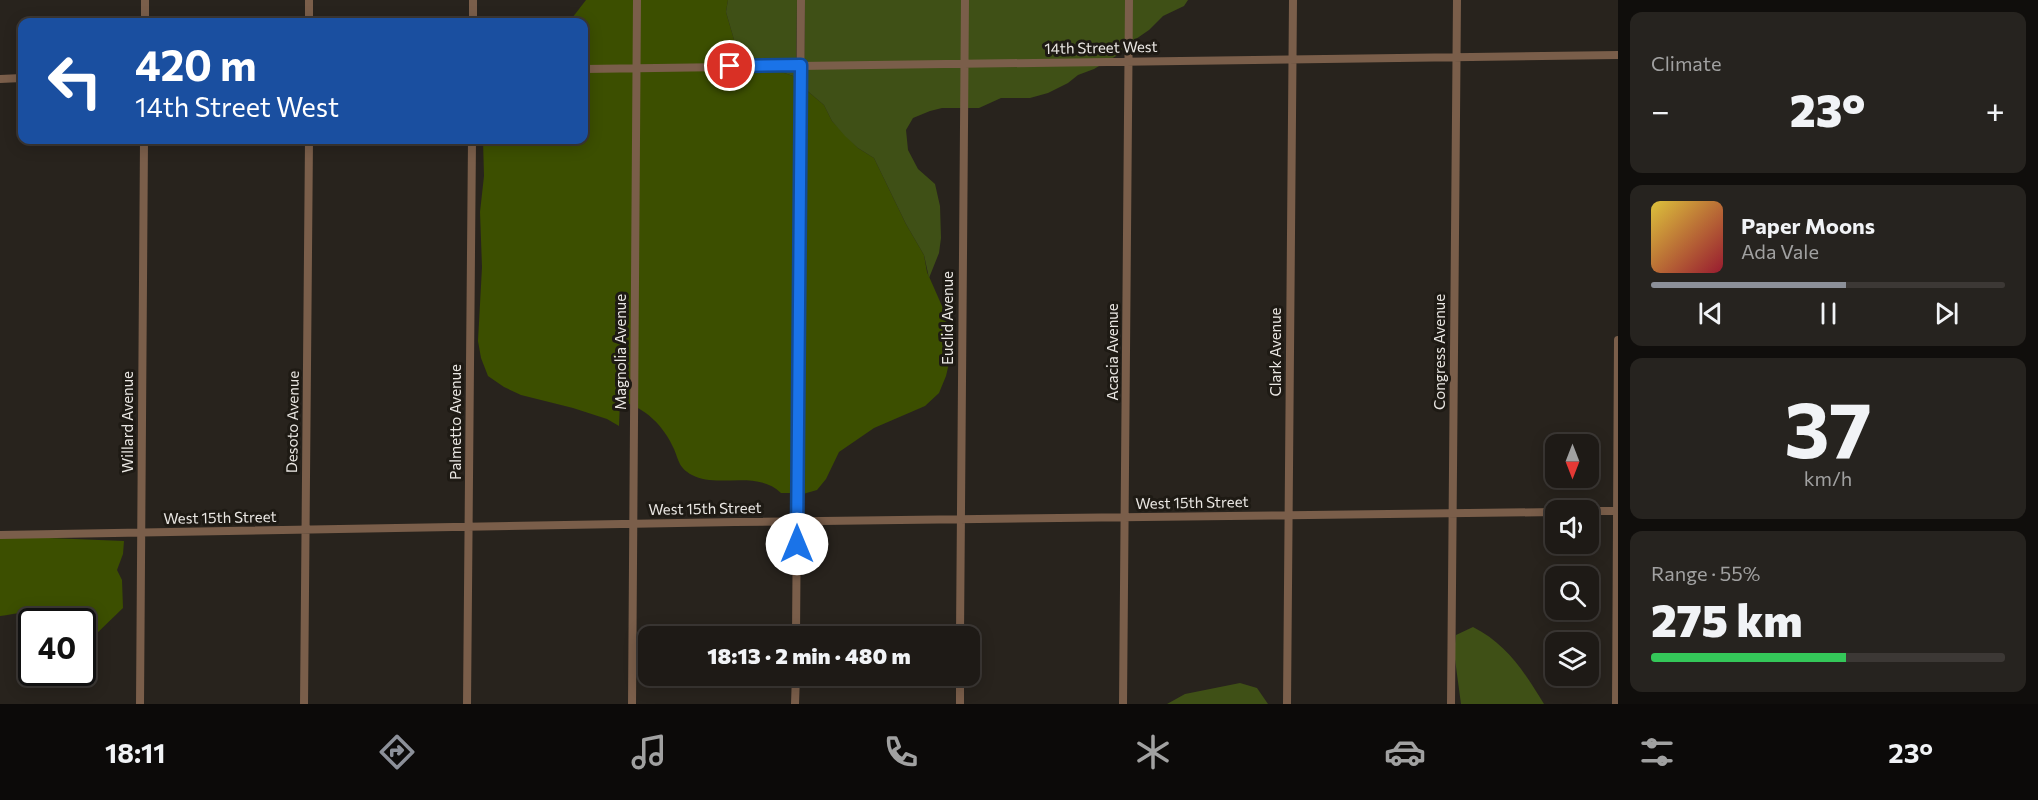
<!DOCTYPE html>
<html lang="en">
<head>
<meta charset="utf-8">
<style>
  body { margin:0; font-family:Commissioner,sans-serif; background:#26231f; color:#f1f3f6; height:100vh; display:flex; flex-direction:column; font-size:22px; white-space:nowrap }
  * { box-sizing:border-box; margin:0 }
  p { font-size:20px; color:#a1a1a1 }
  .icon { flex:none; width:33px; height:33px; fill:none; stroke:currentColor; stroke-width:2; stroke-linecap:round; stroke-linejoin:round }
  .map { position:relative; flex:1; overflow:hidden }
  .side { display:flex; flex-direction:column; gap:12px; padding:12px; background:#100e0c; width:420px }
  .side>* { flex:none }
  .guide { position:absolute; left:18px; top:18px; width:570px; height:126px; border-radius:12px; box-shadow:0 3px 15px #0003,0 0 0 2px #3c3835; background:#1a4fa0; color:#fff; overflow:hidden }
  .needle { width:39px; rotate:180deg }
  .buttons { position:absolute; left:1545px; top:434px; display:grid; gap:12px }
  .buttons a { display:grid; place-items:center; width:54px; height:54px; border-radius:12px; background:#1e1a16; box-shadow:0 3px 15px #0003,0 0 0 2px #3c3835; font-size:30px }
  .speed { position:absolute; left:18px; top:608px; display:flex; gap:12px; font-size:30px; font-weight:700; text-align:center }
  .speed>* { display:grid; place-content:center; width:78px; height:78px; border-radius:50%; background:#1e1a16; box-shadow:0 3px 15px #0003,0 0 0 2px #3c3835; line-height:1 }
  .speed .limit { border:3px solid #111; border-radius:9px; background:#fff; color:#111 }
  .pin { position:absolute; display:grid; place-items:center; width:51px; height:51px; color:#fff; margin:-26px; border:3px solid #fff; border-radius:50%; box-shadow:0 2px 6px #0007 }
  .me { position:absolute; width:66px; margin:-33px; rotate:0deg; stroke-linejoin:round; filter:drop-shadow(0 0 4px #0008) }
  .turn { display:flex; align-items:center; gap:21px; height:126px; padding:0 18px; font-size:27px }
  .turn .icon { width:78px; height:78px; stroke-width:2.5 }
  .turn b { display:block; font-size:42px; line-height:51px }
  .big { font-size:45px; font-weight:800; line-height:1.1 }
  .side .widget { flex:1; display:flex; flex-direction:column; justify-content:center; gap:9px; min-width:0; padding:0 21px; border-radius:12px; background:#26231f }
  .side .dial { align-items:center; gap:0 }
  .dial b { font-size:78px; line-height:1 }
  .song { display:flex; align-items:center; gap:18px }
  .cover { width:72px; height:72px; border-radius:9px; background:linear-gradient(135deg,hsl(50 70% 55%),hsl(350 70% 35%)) }
  .played { height:6px; border-radius:3px; background:linear-gradient(90deg,#8c9099 55%,#3c3835 55%) }
  .keys { display:flex; justify-content:space-around; direction:ltr }
  .heat { display:flex; justify-content:space-between; align-items:center; font-size:33px; direction:ltr }
  .charge { height:9px; border-radius:4px; background:linear-gradient(90deg,#34c759 55%,#3c3835 0) }
  .trip { position:absolute; left:638px; top:626px; width:342px; height:60px; border-radius:12px; background:#1e1a16; box-shadow:0 3px 15px #0003,0 0 0 2px #3c3835; font-weight:800; line-height:60px; text-align:center }
  .menu { display:flex; height:96px; justify-content:space-around; align-items:center; background:#0c0a09; color:#a1a1a1 }
  .menu .icon { width:42px; height:42px }
  .menu .selected { color:#8c9099 }
  .menu b { font-size:27px; color:#f1f3f6 }
  main { display:flex; flex:1; min-height:0 }
  .map>svg:first-child { display:block }
  .green { fill:#3c4f00 }
  .forest { fill:#3f5016 }
  .lines { fill:none; stroke-linecap:round; stroke-linejoin:round }
  .minor { stroke:#7a5e4a; stroke-width:8 }
  .route-casing { stroke:#114b97; stroke-width:15 }
  .route { stroke:#1a73e8; stroke-width:10 }
  .labels { text-anchor:middle; stroke-width:6; stroke-linejoin:round; paint-order:stroke }
  .street-label { font-size:15px; fill:#eae7e3; stroke:#1e1a14 }
</style>
</head>
<body>
<main>
<div class="map">
<svg width="1618" height="704" viewBox="0 0 1618 704">
  <rect width="100%" height="100%" fill="#28231d"/>
  <path class="green" d="M586,0h142l-2,12 9,31 -7,14 3,8 45,5 20,7 -3,416h-12c-25,-24 -64,-4 -89,-18 -13,-7 -13,-14 -18,-26 -10,-23 -29,-42 -54,-48l-1,25 -12,-7 -34,-11 -52,-13 -17,-8 -16,-11 -7,-18 -3,-17 4,-74 -2,-55 4,-36 -1,-36h101v-118h-15z
    M804,88l20,17 8,16 26,27 16,10 32,66 18,31 3,17 15,34 4,17 4,36 -4,17 -7,17 -14,13 -51,22 -35,24 -13,27 -9,11 -14,4h-2z
    M0,536l124,5 -1,13 -6,16 5,10 1,28 -30,29 -10,18 -1,-34h-43c-14,-12 -22,-7 -39,-5z"/>
  <path class="forest" d="M728,0h69l-1,77 -20,-7 -45,-6 -3,-7 7,-14 -9,-31z
    M805,0h383l-4,6 -21,10 -14,14 -16,11 -17,15 -22,13 -16,6 -10,8 -20,10 -18,5h-29l-22,10h-37l-12,3 -17,7 -7,12 2,20 10,19 17,15 5,22 1,32 -2,15 -10,25 -5,-23 -18,-31 -32,-66 -16,-10 -13,-12 -13,-15 -8,-16 -20,-17z
    M1473,627c34,17 52,46 71,77h-83l-7,-52 2,-17z
    M1240,683l17,5 11,16h-101l18,-10z"/>
  <g class="lines">
    <path class="minor" d="M145,22v-22
      M309,22v-22
      M473,22v-22
      M584,69l1034,-14
      M0,79l22,-1
      M1588,511h30
      M0,535l735,-13 821,-10
      M796,636l5,-636
      M960,636l5,-636
      M140,704l4,-564
      M304,704l5,-564
      M467,704l5,-564
      M632,704l5,-704
      M795,704l1,-29
      M960,704v-29
      M1123,704l6,-704
      M1287,704l6,-704
      M1451,704l6,-704
      M1616,704l2,-364"/>
  </g>
  <g class="lines">
    <g class="route-casing">
      <path id="route" d="M730,66l71,-1 -4,479"/>
    </g>
    <use href="#route" class="route"/>
  </g>
  <g class="labels">
    <g class="street-label">
      <text transform="translate(1101 48) rotate(-1)" y="5">14th Street West</text>
      <text transform="translate(948 318) rotate(-90)" y="5">Euclid Avenue</text>
      <text transform="translate(621 352) rotate(-90)" y="5">Magnolia Avenue</text>
      <text transform="translate(1113 352) rotate(-90)" y="5">Acacia Avenue</text>
      <text transform="translate(1276 352) rotate(-90)" y="5">Clark Avenue</text>
      <text transform="translate(1440 352) rotate(-90)" y="5">Congress Avenue</text>
      <text transform="translate(128 422) rotate(-90)" y="5">Willard Avenue</text>
      <text transform="translate(293 422) rotate(-89)" y="5">Desoto Avenue</text>
      <text transform="translate(456 422) rotate(-90)" y="5">Palmetto Avenue</text>
      <text transform="translate(1192 503) rotate(-1)" y="5">West 15th Street</text>
      <text transform="translate(705 509) rotate(-1)" y="5">West 15th Street</text>
      <text transform="translate(220 518) rotate(-1)" y="5">West 15th Street</text>
    </g>
  </g>
</svg>
<div class="buttons">
<a><svg class="needle" viewBox="-14 -14 28 28"><path d="M0-13l5 13h-10z" fill="#e53935"/><path d="M0 13l5-13h-10z" fill="#a1a1a1"/></svg></a>
<a><svg class="icon" aria-label="sound" viewBox="0 0 24 24"><path d="M4 9h4l5-4v14l-5-4H4zM17 9q2 3 0 6"/></svg></a>
<a><svg class="icon" aria-label="search" viewBox="0 0 24 24"><circle cx="10" cy="10" r="6"/><path d="M15 15l6 6"/></svg></a>
<a><svg class="icon" aria-label="layers" viewBox="0 0 24 24"><path d="M12 4l9 5-9 5-9-5zM3 14l9 5 9-5"/></svg></a>
</div>
<div class="speed"><div class="limit">40</div></div>
<div class="pin" style="left:730px;top:66px;background:#d93025"><svg class="icon" aria-label="arrive" viewBox="0 0 24 24"><path d="M6 21V4h12l-3 4 3 4H6"/></svg></div>
<svg class="me" style="left:797px;top:544px" viewBox="-20 -20 40 40"><circle r="19" fill="#fff"/><path d="M0-13L10 11 0 6-10 11z" fill="#1a73e8"/></svg>
<div class="trip">18:13 · 2 min · 480 m</div>
<div class="guide">
<div class="turn"><svg class="icon" aria-label="left" viewBox="0 0 24 24"><path d="M17 20v-9H6M10 6l-5 5 5 5"/></svg><div><b>420 m</b>14th Street West</div></div>
</div>
</div>
<section class="side">
<div class="widget"><p>Climate</p>
<div class="heat"><a>−</a><b class="big">23°</b><a>+</a></div>
</div>
<div class="widget">
<div class="song"><i class="cover"></i><div><b>Paper Moons</b><p>Ada Vale</p></div></div>
<div class="played"></div>
<div class="keys"><svg class="icon" aria-label="previous" viewBox="0 0 24 24"><path d="M18 5L8 12l10 7zM5 5v14"/></svg><svg class="icon" aria-label="pause" viewBox="0 0 24 24"><path d="M8 5v14M16 5v14"/></svg><svg class="icon" aria-label="next" viewBox="0 0 24 24"><path d="M6 5l10 7-10 7zM19 5v14"/></svg></div>
</div>
<div class="widget dial"><b>37</b><p>km/h</p></div>
<div class="widget"><p>Range · 55%</p><b class="big">275 km</b><div class="charge"></div></div>
</section>
</main>
<nav class="menu">
<b>18:11</b>
<svg class="icon selected" aria-label="directions" viewBox="0 0 24 24"><path d="M12 3l9 9-9 9-9-9zM9 14v-3h6M13 9l2 2-2 2"/></svg>
<svg class="icon" aria-label="music" viewBox="0 0 24 24"><path d="M9 18V5l10-2v13"/><circle cx="6" cy="18" r="3"/><circle cx="16" cy="16" r="3"/></svg>
<svg class="icon" aria-label="phone" viewBox="0 0 24 24"><path d="M5 4h4l2 5-3 2q2 4 5 5l2-3 5 2v4C11 20 4 13 5 4z"/></svg>
<svg class="icon" aria-label="climate" viewBox="0 0 24 24"><path d="M12 3v18M4 7l16 10M4 17L20 7"/></svg>
<svg class="icon" aria-label="car" viewBox="0 0 24 24"><path d="M5 17H2v-5l4-1 3-4h7l3 4 3 1v5h-3M9 17h6M6 11h13"/><circle cx="7" cy="17" r="2"/><circle cx="17" cy="17" r="2"/></svg>
<svg class="icon" aria-label="filters" viewBox="0 0 24 24"><path d="M4 7h16M4 17h16"/><circle cx="9" cy="7" r="2"/><circle cx="15" cy="17" r="2"/></svg>
<b>23°</b>
</nav>
</body>
</html>
